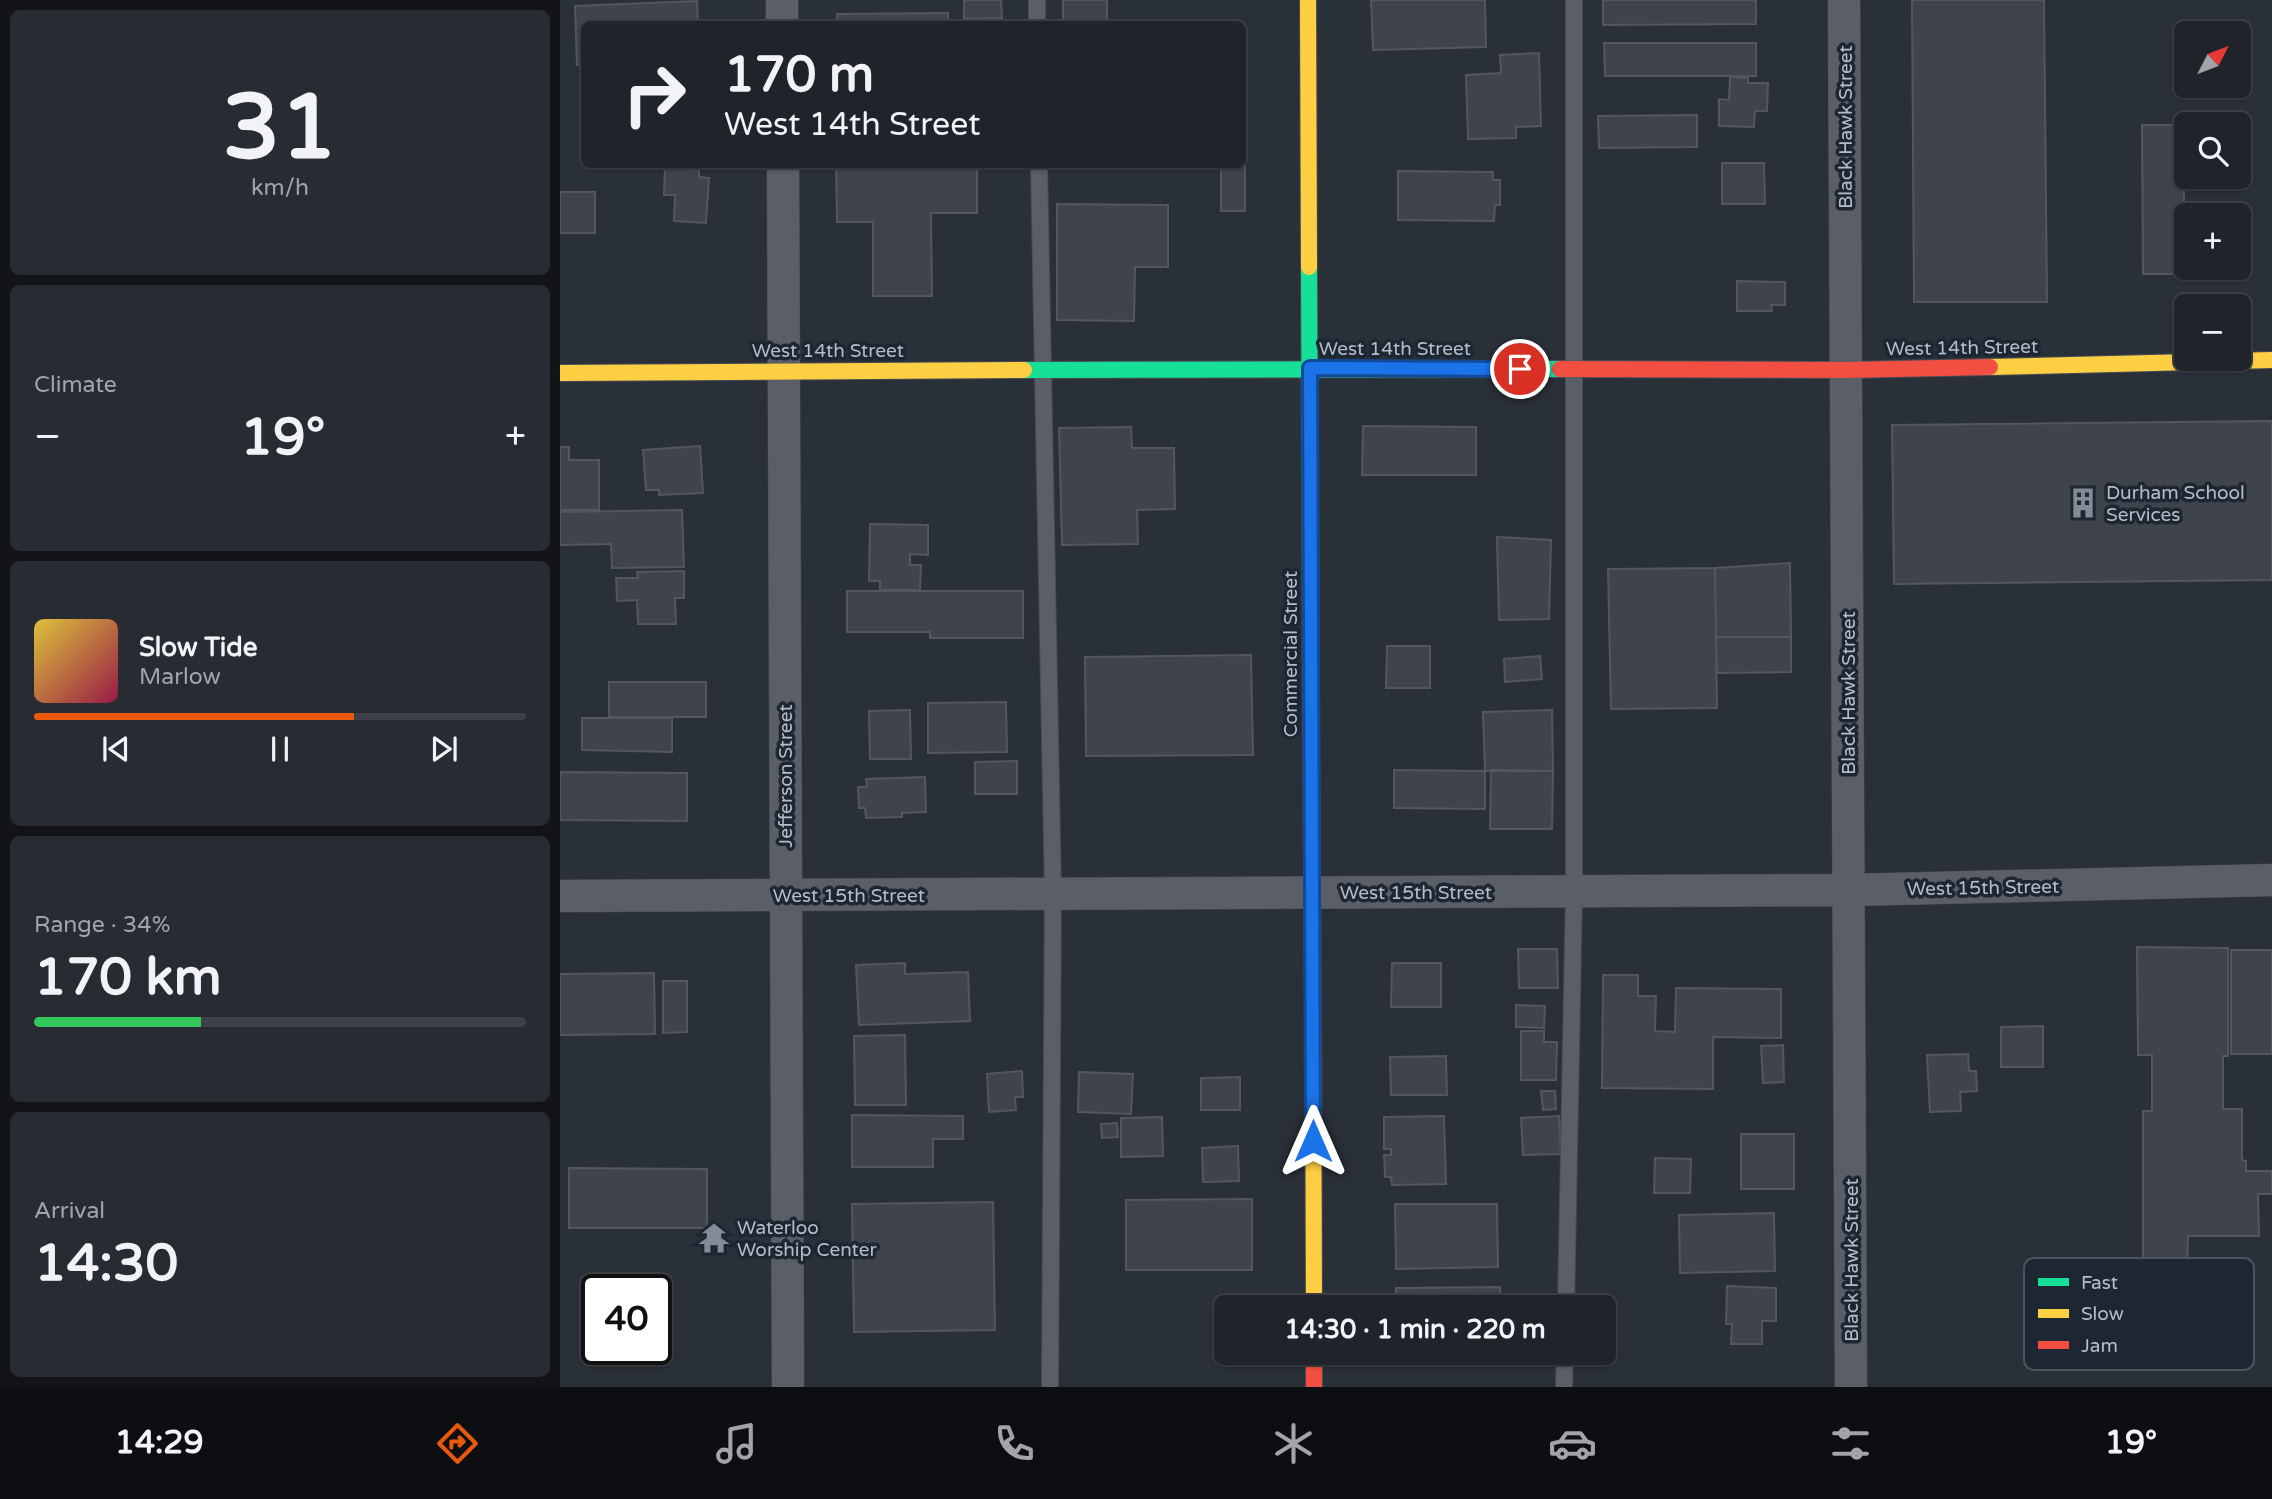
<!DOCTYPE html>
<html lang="en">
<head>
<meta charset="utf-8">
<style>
  body { margin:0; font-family:"Varela Round",sans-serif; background:#282c32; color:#f1f3f6; height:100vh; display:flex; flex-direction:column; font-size:26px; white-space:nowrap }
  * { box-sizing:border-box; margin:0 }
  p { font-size:23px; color:#a2a4a8 }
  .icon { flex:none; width:38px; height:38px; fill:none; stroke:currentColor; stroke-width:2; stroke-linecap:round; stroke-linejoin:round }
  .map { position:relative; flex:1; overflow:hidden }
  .panel { display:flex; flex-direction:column; gap:10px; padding:10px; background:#121417; width:560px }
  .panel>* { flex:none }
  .banner { position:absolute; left:21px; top:21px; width:665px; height:147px; border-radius:10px; box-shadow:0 2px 5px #0004,0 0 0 2px #3d4147; background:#20242a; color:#f1f3f6; overflow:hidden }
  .needle { width:46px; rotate:48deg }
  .controls { position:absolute; left:1614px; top:21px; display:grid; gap:14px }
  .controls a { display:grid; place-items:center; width:77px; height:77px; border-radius:10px; background:#20242a; box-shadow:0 2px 5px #0004,0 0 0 2px #3d4147; font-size:35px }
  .speed { position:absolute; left:21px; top:1274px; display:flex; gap:14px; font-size:35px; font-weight:700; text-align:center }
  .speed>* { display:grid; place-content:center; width:91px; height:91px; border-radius:50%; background:#20242a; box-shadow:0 2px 5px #0004,0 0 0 2px #3d4147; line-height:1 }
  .speed .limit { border:4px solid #111; border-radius:10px; background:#fff; color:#111 }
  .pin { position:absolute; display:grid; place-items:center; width:60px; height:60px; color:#fff; margin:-30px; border:4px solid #fff; border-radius:50%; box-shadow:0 2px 7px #0007 }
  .me { position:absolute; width:77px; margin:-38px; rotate:0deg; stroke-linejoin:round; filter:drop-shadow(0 0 5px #0008) }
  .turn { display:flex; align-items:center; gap:24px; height:147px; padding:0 28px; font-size:32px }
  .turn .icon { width:91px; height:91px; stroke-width:2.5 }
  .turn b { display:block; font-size:49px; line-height:60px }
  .big { font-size:52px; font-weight:700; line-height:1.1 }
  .panel .card { flex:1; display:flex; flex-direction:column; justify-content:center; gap:10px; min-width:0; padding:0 24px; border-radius:10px; background:#282c32 }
  .panel .dial { align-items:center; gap:0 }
  .dial b { font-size:91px; line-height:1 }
  .song { display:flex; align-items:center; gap:21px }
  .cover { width:84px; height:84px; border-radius:10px; background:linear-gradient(135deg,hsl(50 70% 55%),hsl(340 70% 35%)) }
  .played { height:7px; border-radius:4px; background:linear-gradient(90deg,#ea580c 65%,#3d4147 65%) }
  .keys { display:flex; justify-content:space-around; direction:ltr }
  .heat { display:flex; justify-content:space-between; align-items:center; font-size:38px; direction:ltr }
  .charge { height:10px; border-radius:5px; background:linear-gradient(90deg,#34c759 34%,#3d4147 0) }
  .trip { position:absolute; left:654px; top:1295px; width:402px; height:70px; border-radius:10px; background:#20242a; box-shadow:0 2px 5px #0004,0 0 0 2px #3d4147; font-weight:700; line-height:70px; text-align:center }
  .tabs { display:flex; height:112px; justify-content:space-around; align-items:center; background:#0d0e11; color:#a2a4a8 }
  .tabs .icon { width:49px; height:49px }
  .tabs .selected { color:#ea580c }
  .tabs b { font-size:32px; color:#f1f3f6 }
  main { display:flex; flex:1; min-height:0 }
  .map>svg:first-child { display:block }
  .building { fill:#3f444c; stroke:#52575f; stroke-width:2 }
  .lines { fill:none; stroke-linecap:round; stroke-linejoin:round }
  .lane-casing { stroke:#484c55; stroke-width:18 }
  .street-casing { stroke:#484c55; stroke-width:33 }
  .fast-casing { stroke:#484c55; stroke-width:18 }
  .slow-casing { stroke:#484c55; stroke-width:18 }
  .jam-casing { stroke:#484c55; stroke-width:18 }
  .lane { stroke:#5a5e66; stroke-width:16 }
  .street { stroke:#5a5e66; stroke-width:32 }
  .fast { stroke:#16e098; stroke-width:16 }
  .slow { stroke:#ffcf43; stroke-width:16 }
  .jam { stroke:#f24e42; stroke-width:16 }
  .route-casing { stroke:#114b97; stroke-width:18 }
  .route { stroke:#1a73e8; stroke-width:12 }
  .labels { text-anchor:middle; stroke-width:7; stroke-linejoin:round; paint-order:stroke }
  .street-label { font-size:19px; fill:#b4bcc9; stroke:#1d2633 }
  .poi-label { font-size:19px; fill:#b4bcc9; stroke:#1d2633; text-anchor:start }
  .key { fill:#1d2633; stroke:#4a5360; stroke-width:2 }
  .key-label { font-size:19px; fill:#b4bcc9 }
</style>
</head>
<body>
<main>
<section class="panel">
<div class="card dial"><b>31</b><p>km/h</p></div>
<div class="card"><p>Climate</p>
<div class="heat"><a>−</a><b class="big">19°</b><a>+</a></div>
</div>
<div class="card">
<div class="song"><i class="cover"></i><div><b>Slow Tide</b><p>Marlow</p></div></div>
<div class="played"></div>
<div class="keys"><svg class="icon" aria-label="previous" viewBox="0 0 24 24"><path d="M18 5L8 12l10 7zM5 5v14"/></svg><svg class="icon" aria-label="pause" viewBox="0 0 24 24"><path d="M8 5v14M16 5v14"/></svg><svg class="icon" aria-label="next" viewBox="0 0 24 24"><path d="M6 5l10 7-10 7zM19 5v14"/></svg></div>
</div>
<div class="card"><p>Range · 34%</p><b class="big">170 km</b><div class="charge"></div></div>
<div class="card"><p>Arrival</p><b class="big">14:30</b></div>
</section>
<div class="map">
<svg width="1712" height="1387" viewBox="0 0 1712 1387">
  <rect width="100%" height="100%" fill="#2a3038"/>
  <path class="building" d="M404,0h37l1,18 -38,1z
    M503,0h44v24h-44z
    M811,0h114l1,47 -113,3z
    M1043,0h153v24l-153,1z
    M1352,0h132l3,302h-133z
    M137,1l1,23h-114v41h-7l-2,-59z
    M388,13v11h-111v-10z
    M1044,43h152v33h-151z
    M979,53l2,73 -25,1v11l-48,1 -2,-64 35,-2 -1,-18z
    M1170,77l18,1v5h20l-1,28h-12l-1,16 -35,-1v-27l10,1z
    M1137,115v32l-98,1 -1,-32z
    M1582,125h41l2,149h-42z
    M682,156h3v55h-24v-47h21z
    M1162,163h42l1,41h-43z
    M276,164h141v49h-46l1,83h-59v-74h-36z
    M105,168l34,2v7l10,1 -3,45 -32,-2 1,-26h-11z
    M838,171l95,1v8h7v25h-5l-1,16 -96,-1z
    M0,192h35v41h-35z
    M497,204l111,1v62h-33l-1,54 -77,-1z
    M1177,281l48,1v23h-14l1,6h-35z
    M1712,421v159l-378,4 -2,-159z
    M803,426l113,1v48h-114z
    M571,427l1,21h42l1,61 -38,1 1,34 -76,1 -3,-117z
    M140,446l3,47 -44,2v-5h-13l-3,-40z
    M0,447h9v13h30v50h-39z
    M122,510l2,57 -72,1 -1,-24 -51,1v-33z
    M310,524l58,1v30l-18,-1v11h11l-1,25h-40v-9h-11z
    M937,537l54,3 -2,79 -50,1z
    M1230,563l1,74h-75l-1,-69z
    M1155,568l2,140 -106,1 -3,-140z
    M124,571v27h-9l1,26h-38l-1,-24 -20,1 -1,-23h22l-1,-6z
    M287,591h176v47h-93v-6h-83z
    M1156,637h75v35l-74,1z
    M827,646h43v42h-44z
    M691,655l2,100 -167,1 -1,-99z
    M980,656l2,23 -37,3 -1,-23z
    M49,682h97v35h-97z
    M446,702l1,50 -79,1v-50z
    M350,710l1,49h-41l-1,-48z
    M992,710l1,61h-68l-2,-59z
    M22,718h90v34l-90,-2z
    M457,761v33h-42v-32z
    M834,770l91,1v38l-91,-1z
    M931,770l62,1 -1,58h-62z
    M0,772l127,1v48l-127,-1z
    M365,777l1,35 -24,1v4l-36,1 -1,-10h-6l-1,-21h9l-1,-8z
    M1577,947l91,1v108h-5v53h19v51l4,1v10h26v23h-14l1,42h-71l-1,34h-44v-159h9v-56h-14z
    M958,949h39l1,39h-39z
    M1671,950h41v104h-41z
    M345,963v11l63,-2 2,49 -111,4 -3,-60z
    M832,963h49v44h-50z
    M94,973l1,61 -95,1v-61z
    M1043,975h35v21h18l-1,35 20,1 1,-44 105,1v49l-68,-1v52l-111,-1z
    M103,981h24v51l-24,1z
    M956,1005l29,1 -1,22 -28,-1z
    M1483,1026v41h-42v-40z
    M961,1031h23v11h13l-1,38h-35z
    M345,1035l1,70h-51l-1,-69z
    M1223,1045l1,37 -21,1 -2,-37z
    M1408,1054l1,17h7l1,20 -17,1 1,19 -31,1 -3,-57z
    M886,1056l1,39h-56l-1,-38z
    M462,1071l1,26h-8l1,13 -27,2 -2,-38z
    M519,1072l54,2 -2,40 -53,-2z
    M680,1077v33h-39v-32z
    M981,1091h14l1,18 -13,1z
    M292,1115l111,1v23h-30v28h-81z
    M884,1116l2,68 -54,1 -1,-8h-6l-1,-22h7v-6h-7v-32z
    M999,1116l2,38 -38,1 -2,-37z
    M602,1117l1,39 -42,1v-39z
    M557,1123l1,14 -16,1 -1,-14z
    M1181,1134h53v55h-53z
    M678,1146l1,35 -36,1 -1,-34z
    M1095,1158l36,1 -1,34h-36z
    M9,1168l138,1v59h-138z
    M692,1199v71h-126v-70z
    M433,1202l2,128 -141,2 -2,-128z
    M835,1204h102l1,63 -102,2z
    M1214,1213l1,58 -95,2 -1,-58z
    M1167,1286l49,2v33h-14v23h-31l1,-20h-6z
    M940,1287v20h-104v-19z"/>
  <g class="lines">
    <g class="lane-casing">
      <path id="lane" d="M477,0v24
        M479,164l14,730 -3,493
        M1006,1307l8,-416v-891
        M1004,1387l1,-34"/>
    </g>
    <g class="street-casing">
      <path id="street" d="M222,0v24
        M1284,0l7,1387
        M223,164l5,1223
        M0,896l1289,-6 423,-10"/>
    </g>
    <g class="fast-casing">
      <path id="fast" d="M749,267l2,456
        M464,370l536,-1"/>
    </g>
    <g class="slow-casing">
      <path id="slow" d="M748,0l1,267
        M1430,367l282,-7
        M0,373l464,-3
        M753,1014l1,293"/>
    </g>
    <g class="jam-casing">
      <path id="jam" d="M1000,369l286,1 144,-3
        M751,723l2,291
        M754,1353v34"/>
    </g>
    <use href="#lane" class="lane"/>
    <use href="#street" class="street"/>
    <use href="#fast" class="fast"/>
    <use href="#slow" class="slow"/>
    <use href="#jam" class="jam"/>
  </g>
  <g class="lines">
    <g class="route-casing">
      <path id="route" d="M753,1141l-3,-773 210,1"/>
    </g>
    <use href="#route" class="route"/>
  </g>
  <defs>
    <g id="building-bare" transform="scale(2.415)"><path d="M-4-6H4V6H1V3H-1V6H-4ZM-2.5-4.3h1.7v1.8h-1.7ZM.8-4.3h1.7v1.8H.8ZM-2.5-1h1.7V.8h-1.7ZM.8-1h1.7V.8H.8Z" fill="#848b96" stroke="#1d2633" stroke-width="2.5" paint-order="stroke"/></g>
    <g id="temple-bare" transform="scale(2.415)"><path d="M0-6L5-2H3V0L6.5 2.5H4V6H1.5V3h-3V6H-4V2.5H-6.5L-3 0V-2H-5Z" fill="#848b96" stroke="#1d2633" stroke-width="2.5" paint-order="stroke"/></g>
  </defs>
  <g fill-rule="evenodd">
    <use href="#building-bare" x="1523" y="503"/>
    <use href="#temple-bare" x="154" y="1238"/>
  </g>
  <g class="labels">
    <g class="street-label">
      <text transform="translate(1285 127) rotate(-90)" y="7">Black Hawk Street</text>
      <text transform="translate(1402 347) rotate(-1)" y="7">West 14th Street</text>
      <text x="835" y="355">West 14th Street</text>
      <text x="268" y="357">West 14th Street</text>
      <text transform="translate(730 654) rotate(-90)" y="7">Commercial Street</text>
      <text transform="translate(1288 693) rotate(-90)" y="7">Black Hawk Street</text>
      <text transform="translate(225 776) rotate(-90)" y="7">Jefferson Street</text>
      <text transform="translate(1423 887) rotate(-1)" y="7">West 15th Street</text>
      <text x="856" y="899">West 15th Street</text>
      <text x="289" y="902">West 15th Street</text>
      <text transform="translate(1291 1260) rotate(-90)" y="7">Black Hawk Street</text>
    </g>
    <g class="poi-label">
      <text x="1546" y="499">Durham School<tspan x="1546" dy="22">Services</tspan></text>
      <text x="177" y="1234">Waterloo<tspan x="177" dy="22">Worship Center</tspan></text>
    </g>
  </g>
  <rect x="1464" y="1258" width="230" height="112" rx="10" class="key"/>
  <rect x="1478" y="1278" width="31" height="8" fill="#16e098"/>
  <rect x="1478" y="1309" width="31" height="9" fill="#ffcf43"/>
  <rect x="1478" y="1341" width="31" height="8" fill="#f24e42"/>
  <g class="key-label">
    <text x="1521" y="1289">Fast</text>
    <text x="1521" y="1320">Slow</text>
    <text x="1521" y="1352">Jam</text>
  </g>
</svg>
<div class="controls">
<a><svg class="needle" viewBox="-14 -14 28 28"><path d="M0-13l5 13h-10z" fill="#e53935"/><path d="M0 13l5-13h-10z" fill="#a2a4a8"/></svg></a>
<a><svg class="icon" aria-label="search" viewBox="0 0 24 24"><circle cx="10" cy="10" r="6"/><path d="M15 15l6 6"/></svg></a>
<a>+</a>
<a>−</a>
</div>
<div class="speed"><div class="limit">40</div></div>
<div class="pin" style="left:960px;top:369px;background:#d93025"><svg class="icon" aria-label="arrive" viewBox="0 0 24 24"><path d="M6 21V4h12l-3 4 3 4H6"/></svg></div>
<svg class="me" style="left:753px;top:1141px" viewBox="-20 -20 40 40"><path d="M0-17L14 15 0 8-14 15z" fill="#1a73e8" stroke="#fff" stroke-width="4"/></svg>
<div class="trip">14:30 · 1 min · 220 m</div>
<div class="banner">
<div class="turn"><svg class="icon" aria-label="right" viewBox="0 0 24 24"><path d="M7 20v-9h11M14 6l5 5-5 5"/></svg><div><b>170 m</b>West 14th Street</div></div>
</div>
</div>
</main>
<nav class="tabs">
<b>14:29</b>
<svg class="icon selected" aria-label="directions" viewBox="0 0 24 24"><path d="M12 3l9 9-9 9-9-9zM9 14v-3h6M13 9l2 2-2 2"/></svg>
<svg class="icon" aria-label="music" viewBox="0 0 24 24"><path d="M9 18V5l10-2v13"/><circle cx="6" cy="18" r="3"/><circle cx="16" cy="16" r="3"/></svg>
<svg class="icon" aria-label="phone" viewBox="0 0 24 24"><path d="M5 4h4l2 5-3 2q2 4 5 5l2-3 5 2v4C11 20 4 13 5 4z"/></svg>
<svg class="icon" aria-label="climate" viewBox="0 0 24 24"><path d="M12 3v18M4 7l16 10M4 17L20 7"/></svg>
<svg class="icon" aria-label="car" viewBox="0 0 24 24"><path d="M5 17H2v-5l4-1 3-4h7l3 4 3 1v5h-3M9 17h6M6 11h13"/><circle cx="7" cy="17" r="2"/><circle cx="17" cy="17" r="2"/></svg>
<svg class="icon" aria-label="filters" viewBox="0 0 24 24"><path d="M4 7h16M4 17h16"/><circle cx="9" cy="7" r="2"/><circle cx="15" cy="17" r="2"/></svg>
<b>19°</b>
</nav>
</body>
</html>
